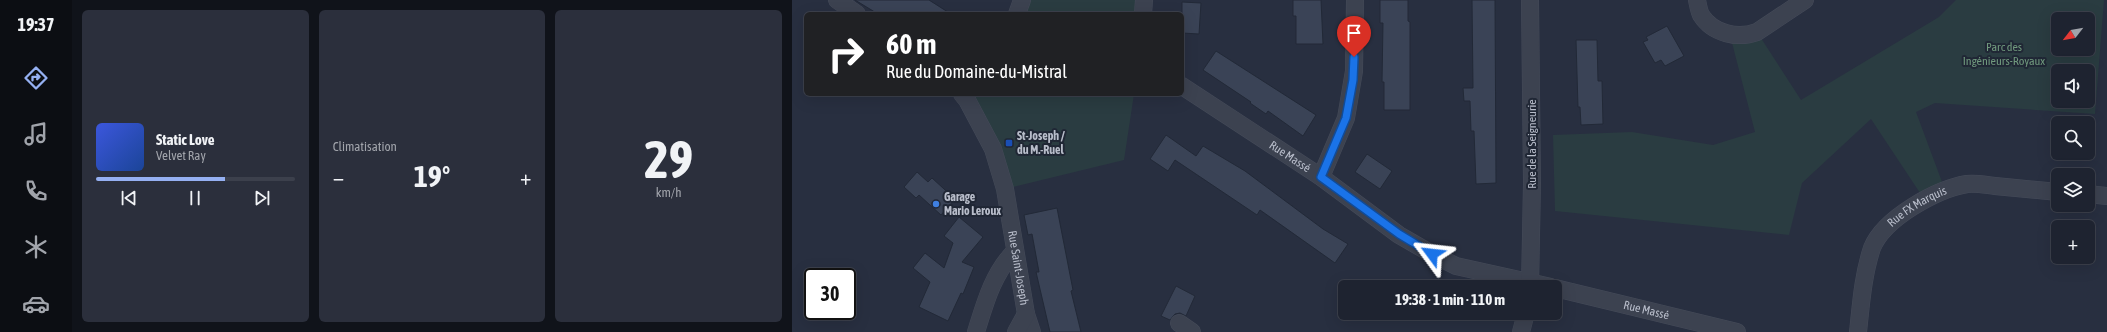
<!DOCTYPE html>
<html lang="fr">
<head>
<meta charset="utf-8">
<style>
  body { margin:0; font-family:"Asap Condensed",sans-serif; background:#2b2f3c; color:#f1f3f6; height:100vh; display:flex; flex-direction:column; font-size:15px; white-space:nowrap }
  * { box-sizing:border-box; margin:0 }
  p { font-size:13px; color:#a1a4ab }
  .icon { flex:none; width:22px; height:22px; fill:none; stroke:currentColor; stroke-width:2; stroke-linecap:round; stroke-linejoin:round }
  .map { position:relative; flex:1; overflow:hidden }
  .drawer { display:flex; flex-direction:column; gap:10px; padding:10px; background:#10131a; width:720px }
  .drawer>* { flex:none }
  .top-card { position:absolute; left:12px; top:12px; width:380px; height:84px; border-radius:6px; box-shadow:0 4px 16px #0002,0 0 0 1px #3c404c; background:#202124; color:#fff; overflow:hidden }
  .needle { width:26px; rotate:239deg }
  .fabs { position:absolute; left:1259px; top:12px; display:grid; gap:8px }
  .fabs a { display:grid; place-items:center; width:44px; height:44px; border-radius:6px; background:#1e2330; box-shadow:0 4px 16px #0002,0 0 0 1px #3c404c; font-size:20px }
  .speed { position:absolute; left:12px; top:268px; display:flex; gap:8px; font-size:20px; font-weight:700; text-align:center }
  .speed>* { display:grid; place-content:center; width:52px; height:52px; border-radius:50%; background:#1e2330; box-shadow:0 4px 16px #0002,0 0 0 1px #3c404c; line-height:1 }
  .speed .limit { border:2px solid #111; border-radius:6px; background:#fff; color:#111 }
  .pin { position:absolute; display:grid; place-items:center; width:34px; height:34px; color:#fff; margin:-41px -17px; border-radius:50% 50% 50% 0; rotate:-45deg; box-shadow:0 0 4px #0007 }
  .pin .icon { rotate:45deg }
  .me { position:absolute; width:44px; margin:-22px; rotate:300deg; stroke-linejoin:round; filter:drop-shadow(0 0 3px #0008) }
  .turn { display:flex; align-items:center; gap:14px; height:84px; padding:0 16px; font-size:18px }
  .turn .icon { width:52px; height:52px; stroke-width:2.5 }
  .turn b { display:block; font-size:28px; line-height:34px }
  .big { font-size:30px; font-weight:700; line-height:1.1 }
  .drawer .card { flex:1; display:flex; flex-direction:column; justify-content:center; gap:6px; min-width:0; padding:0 14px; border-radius:6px; background:#2b2f3c }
  .drawer .dial { align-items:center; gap:0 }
  .dial b { font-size:52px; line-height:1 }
  .song { display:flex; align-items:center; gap:12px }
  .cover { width:48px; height:48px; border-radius:6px; background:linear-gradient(135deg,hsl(230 70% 55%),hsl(220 70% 35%)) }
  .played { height:4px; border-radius:2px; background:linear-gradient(90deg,#95b0f2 65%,#3c404c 65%) }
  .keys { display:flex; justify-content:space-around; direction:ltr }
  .heat { display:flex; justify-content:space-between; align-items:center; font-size:22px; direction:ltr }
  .drawer .tiles { flex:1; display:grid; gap:10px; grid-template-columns:repeat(3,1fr) }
  .trip { position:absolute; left:546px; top:280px; width:224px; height:40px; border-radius:6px; background:#1e2330; box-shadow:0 4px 16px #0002,0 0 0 1px #3c404c; font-weight:700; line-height:40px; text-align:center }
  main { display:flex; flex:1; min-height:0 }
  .menu { display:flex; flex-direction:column; width:72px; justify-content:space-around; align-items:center; background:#0c0e13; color:#a1a4ab }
  .menu .icon { width:28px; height:28px }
  .menu .current { color:#95b0f2 }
  .menu b { font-size:18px; color:#f1f3f6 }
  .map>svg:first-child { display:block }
  .green { fill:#2a3c41; fill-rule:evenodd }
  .building { fill:#3a4356; stroke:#222937 }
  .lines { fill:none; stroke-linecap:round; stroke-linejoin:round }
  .minor-casing { stroke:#454b59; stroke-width:18 }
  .minor { stroke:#3c4250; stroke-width:17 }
  .route-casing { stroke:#114b97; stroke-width:10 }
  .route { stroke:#1a73e8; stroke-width:7 }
  .transit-dot { fill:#1a4fb4; stroke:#202735; stroke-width:1.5 }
  .shop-dot { fill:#3f7fe0; stroke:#202735; stroke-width:1.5 }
  .labels { text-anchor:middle; stroke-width:4; stroke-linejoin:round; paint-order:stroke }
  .park-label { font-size:12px; fill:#719a7e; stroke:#202735 }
  .poi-label { font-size:12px; font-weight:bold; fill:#b8bdca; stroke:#202735; text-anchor:start }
  .street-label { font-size:12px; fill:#b8bdca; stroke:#202735 }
</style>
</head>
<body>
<main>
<nav class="menu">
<b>19:37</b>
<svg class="icon current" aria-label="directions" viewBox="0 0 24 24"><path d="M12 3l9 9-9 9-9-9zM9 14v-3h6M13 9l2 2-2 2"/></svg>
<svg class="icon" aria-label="music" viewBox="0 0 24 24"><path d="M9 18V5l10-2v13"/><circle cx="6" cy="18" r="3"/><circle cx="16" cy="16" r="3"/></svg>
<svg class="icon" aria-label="phone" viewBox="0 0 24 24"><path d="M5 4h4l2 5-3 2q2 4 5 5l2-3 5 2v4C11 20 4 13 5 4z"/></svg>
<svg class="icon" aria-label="climate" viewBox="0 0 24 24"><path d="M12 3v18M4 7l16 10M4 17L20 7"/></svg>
<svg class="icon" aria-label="car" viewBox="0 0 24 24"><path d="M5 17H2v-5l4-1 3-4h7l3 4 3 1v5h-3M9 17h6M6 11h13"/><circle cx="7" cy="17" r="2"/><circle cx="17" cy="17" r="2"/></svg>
</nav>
<section class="drawer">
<div class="tiles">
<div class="card">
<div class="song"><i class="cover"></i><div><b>Static Love</b><p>Velvet Ray</p></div></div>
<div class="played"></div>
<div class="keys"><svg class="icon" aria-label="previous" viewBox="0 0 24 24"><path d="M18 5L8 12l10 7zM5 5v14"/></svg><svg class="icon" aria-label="pause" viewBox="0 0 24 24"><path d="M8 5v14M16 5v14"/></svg><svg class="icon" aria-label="next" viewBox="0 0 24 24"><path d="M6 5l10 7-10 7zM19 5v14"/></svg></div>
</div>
<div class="card"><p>Climatisation</p>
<div class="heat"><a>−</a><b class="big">19°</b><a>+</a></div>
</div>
<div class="card dial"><b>29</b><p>km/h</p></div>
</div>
</section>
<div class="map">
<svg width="1315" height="332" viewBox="0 0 1315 332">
  <rect width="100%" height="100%" fill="#282f40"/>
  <path class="green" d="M230,0h122l-1,14h-126z
    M1164,0h148l-9,114 -160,-11 -19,9 29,78 -21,9 -53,-80 -69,64 -13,52 -234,-24 -2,-76 79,-3 81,13 42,-13 -25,-97 27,-3 44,68 138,-83zM1266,19h30v30h-30zM1266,71h30v30h-30z
    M180,94h162l-10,66 -119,29z"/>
  <path class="building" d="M63,0h74l22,14h-73z
    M501,0h28l2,44h-27v-28h-3z
    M588,0h28v21l2,1v88h-26v-28h-2l1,-59h-3z
    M680,0h23l1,183 -20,1 -2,-53h-3l-1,-30h-6l-1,-13h10z
    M390,2l19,1 -2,31 -17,-1z
    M875,26l17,30 -19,10 -4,-6 -6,3 -12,-21 5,-2 -2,-3z
    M784,40h21l1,41h4l1,43 -22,1 -1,-18h-2z
    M424,51l100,64 -13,21 -35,-25 -2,3 -16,-11 1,-1 -48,-32z
    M374,135l30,21 7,-10 42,25 78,58 25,15 -13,19 -75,-53 -3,5 -82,-55 -7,11 -18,-12z
    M575,154l25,17 -12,18 -25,-17z
    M125,172l11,10 4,-4 23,21 -14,16 -22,-20 -3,3 -12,-11z
    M265,208l16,82 -2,1 10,41h-31l-14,-60h3l-7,-38 -4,1 -4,-20z
    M167,217l24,20 -21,25 12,5 -11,27 -2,-1 -13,28 -29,-14 11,-25 -17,-14 12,-15 19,15 9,-25 -9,-7z
    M384,286l19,10 -9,20 -6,-3 -5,1 -5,6 -9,-4z"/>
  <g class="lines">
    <g class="minor-casing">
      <g id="minor">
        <path d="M45,0l20,14"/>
        <path d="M905,0c1,5 2,11 4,15 12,19 37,24 56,17l48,-32"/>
        <path d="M225,14l5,-14"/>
        <path d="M351,14l1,-14"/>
        <path id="s1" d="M390,86l139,91 78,58 33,19 24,12 95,21"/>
        <path id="s2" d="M170,94l5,6 26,49 12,40 21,125 6,18"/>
        <path d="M529,177l25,-59 8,-47 1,-71"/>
        <path d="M1296,194l19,2"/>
        <path d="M738,287l2,-104 -2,-183"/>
        <path id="s3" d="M763,288l182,44"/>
        <path d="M387,323l13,9"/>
        <path d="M184,332c9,-29 17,-59 39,-81"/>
        <path d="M224,332l10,-18"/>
        <path d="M729,332l5,-19"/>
        <path id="s4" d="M1066,332c3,-28 5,-57 14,-84 12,-30 65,-59 95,-64 9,-1 19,1 28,2 21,2 42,4 63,6"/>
      </g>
    </g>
    <use href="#minor" class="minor"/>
  </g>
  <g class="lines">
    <g class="route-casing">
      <path id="route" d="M562,57l-1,23 -7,38 -25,59 78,57 33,20"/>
    </g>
    <use href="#route" class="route"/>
  </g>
  <rect class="transit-dot" x="213" y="139" width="8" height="8" rx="2"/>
  <circle class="shop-dot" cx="144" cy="204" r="4"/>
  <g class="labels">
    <g class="park-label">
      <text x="1212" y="51">Parc des<tspan x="1212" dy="14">Ingénieurs-Royaux</tspan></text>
    </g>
    <g class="poi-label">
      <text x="225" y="140">St-Joseph /<tspan x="225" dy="14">du M.-Ruel</tspan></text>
      <text x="152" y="201">Garage<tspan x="152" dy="14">Mario Leroux</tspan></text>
    </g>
    <g class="street-label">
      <text transform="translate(740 144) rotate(-90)" y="4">Rue de la Seigneurie</text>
      <text dy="4" stroke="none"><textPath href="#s1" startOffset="129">Rue Massé</textPath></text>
      <text dy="4" stroke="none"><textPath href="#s4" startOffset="148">Rue FX Marquis</textPath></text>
      <text dy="4" stroke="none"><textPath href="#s2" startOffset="185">Rue Saint-Joseph</textPath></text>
      <text dy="4" stroke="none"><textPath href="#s3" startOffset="94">Rue Massé</textPath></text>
    </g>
  </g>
</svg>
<div class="fabs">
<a><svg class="needle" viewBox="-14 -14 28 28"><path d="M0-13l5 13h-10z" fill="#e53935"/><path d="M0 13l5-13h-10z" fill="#a1a4ab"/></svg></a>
<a><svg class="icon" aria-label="sound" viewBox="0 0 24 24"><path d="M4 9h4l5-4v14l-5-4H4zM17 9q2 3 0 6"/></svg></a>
<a><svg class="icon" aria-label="search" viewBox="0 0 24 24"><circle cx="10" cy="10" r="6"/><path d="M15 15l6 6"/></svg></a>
<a><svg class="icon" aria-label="layers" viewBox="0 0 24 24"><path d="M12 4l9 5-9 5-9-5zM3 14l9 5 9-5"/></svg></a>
<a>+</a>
</div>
<div class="speed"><div class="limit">30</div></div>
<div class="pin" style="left:562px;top:57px;background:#d93025"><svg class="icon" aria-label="arrive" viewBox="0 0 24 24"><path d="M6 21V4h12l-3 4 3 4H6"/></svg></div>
<svg class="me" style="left:640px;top:254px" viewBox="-20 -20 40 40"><path d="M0-17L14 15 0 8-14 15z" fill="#1a73e8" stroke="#fff" stroke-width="4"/></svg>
<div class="trip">19:38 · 1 min · 110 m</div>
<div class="top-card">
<div class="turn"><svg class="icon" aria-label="right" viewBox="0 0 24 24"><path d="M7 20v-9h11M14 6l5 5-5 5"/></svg><div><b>60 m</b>Rue du Domaine-du-Mistral</div></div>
</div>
</div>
</main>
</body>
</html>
